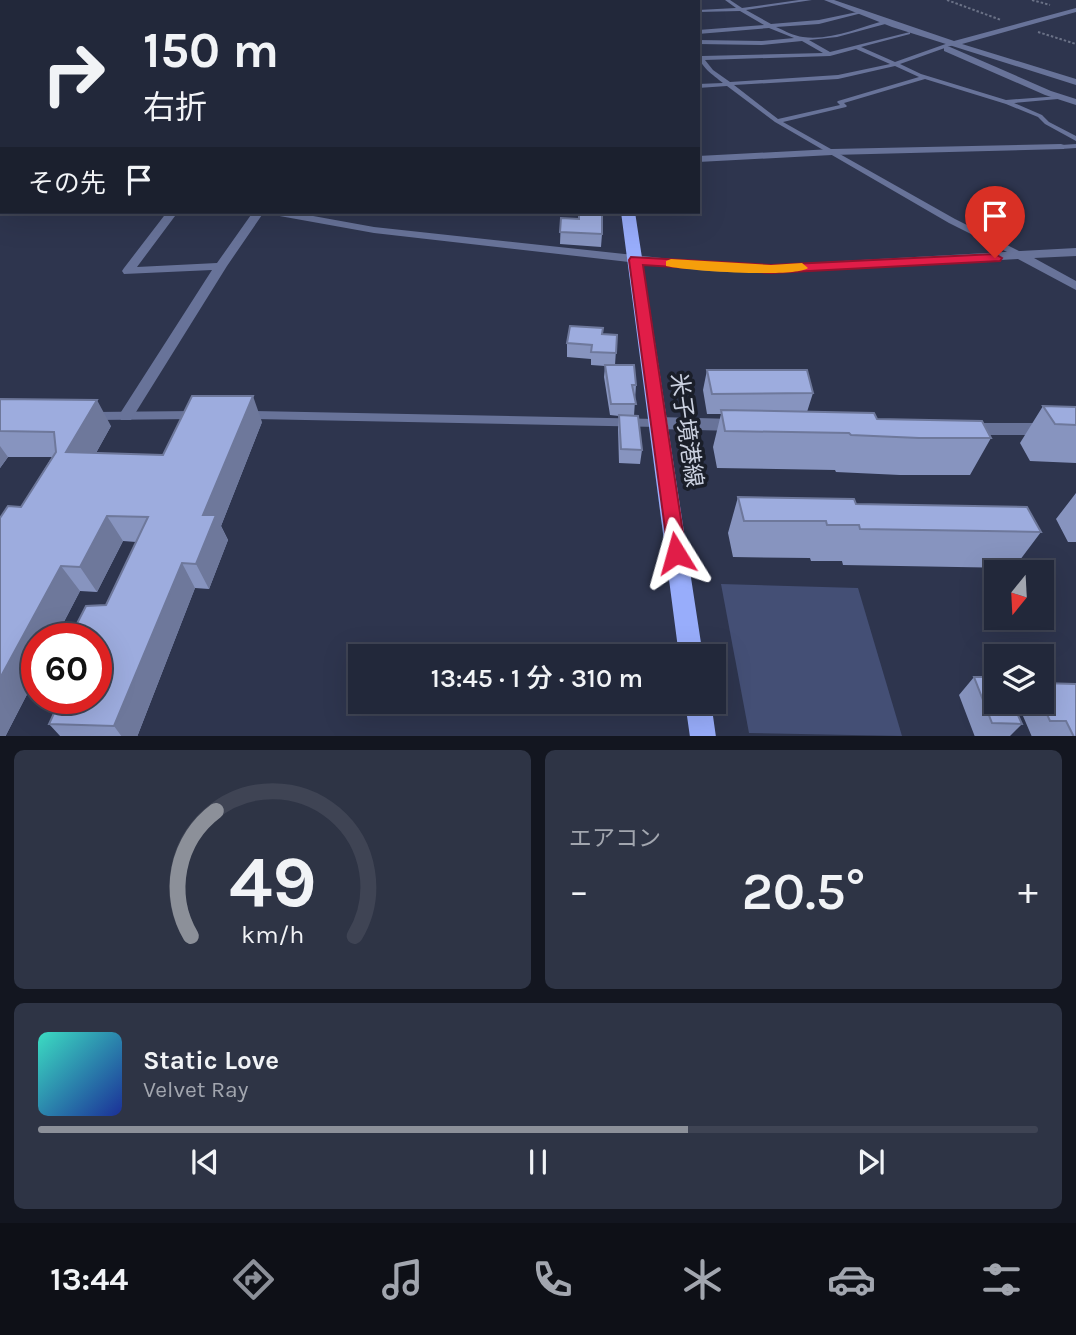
<!DOCTYPE html>
<html lang="ja">
<head>
<meta charset="utf-8">
<style>
  body { margin:0; font-family:Karla,"Noto Sans JP",sans-serif; background:#2e3445; color:#f1f3f6; height:100vh; display:flex; flex-direction:column; font-size:26px; white-space:nowrap }
  * { box-sizing:border-box; margin:0 }
  p { font-size:23px; color:#a2a6af }
  .icon { flex:none; width:38px; height:38px; fill:none; stroke:currentColor; stroke-width:2; stroke-linecap:round; stroke-linejoin:round }
  .map { position:relative; height:736px; overflow:hidden }
  .panel { display:flex; flex-direction:column; gap:14px; padding:14px; background:#131620; flex:1 }
  .panel>* { flex:none }
  .hud { position:absolute; left:0px; top:0px; width:700px; height:214px; box-shadow:0 7px 28px #0002,0 0 0 2px #3f4454; background:#22283a; color:#f1f3f6; overflow:hidden }
  .needle { width:46px; rotate:198deg }
  .controls { position:absolute; left:984px; top:560px; display:grid; gap:14px }
  .controls a { display:grid; place-items:center; width:70px; height:70px; border-radius:0px; background:#22283a; box-shadow:0 7px 28px #0002,0 0 0 2px #3f4454; font-size:35px }
  .speed { position:absolute; left:21px; top:623px; display:flex; gap:14px; font-size:35px; font-weight:700; text-align:center }
  .speed>* { display:grid; place-content:center; width:91px; height:91px; border-radius:50%; background:#22283a; box-shadow:0 7px 28px #0002,0 0 0 2px #3f4454; line-height:1 }
  .speed .limit { border:10px solid #d22; background:#fff; color:#111 }
  .pin { position:absolute; display:grid; place-items:center; width:60px; height:60px; color:#fff; margin:-72px -30px; border-radius:50% 50% 50% 0; rotate:-45deg; box-shadow:0 0 7px #0007 }
  .pin .icon { rotate:45deg }
  .me { position:absolute; width:77px; margin:-38px; rotate:352deg; stroke-linejoin:round; filter:drop-shadow(0 0 5px #0008) }
  .turn { display:flex; align-items:center; gap:24px; height:147px; padding:0 28px; font-size:32px }
  .turn .icon { width:91px; height:91px; stroke-width:2.5 }
  .turn b { display:block; font-size:49px; line-height:60px }
  .then { display:flex; align-items:center; height:66px; padding:0 28px; background:#0003; gap:14px; font-size:26px }
  .big { font-size:52px; font-weight:600; line-height:1.1 }
  .panel .widget { flex:1; display:flex; flex-direction:column; justify-content:center; gap:10px; min-width:0; padding:0 24px; border-radius:10px; background:#2e3445 }
  .panel .dial { align-items:center; gap:0 }
  .dial svg { height:182px; overflow:visible; fill:none; stroke:#3f4454; stroke-width:7; stroke-linecap:round; text-anchor:middle }
  .dial text { fill:#f1f3f6; stroke:none }
  .song { display:flex; align-items:center; gap:21px }
  .cover { width:84px; height:84px; border-radius:10px; background:linear-gradient(135deg,hsl(170 70% 55%),hsl(230 70% 35%)) }
  .played { height:7px; border-radius:4px; background:linear-gradient(90deg,#8c9099 65%,#3f4454 65%) }
  .keys { display:flex; justify-content:space-around; direction:ltr }
  .heat { display:flex; justify-content:space-between; align-items:center; font-size:38px; direction:ltr }
  .panel .tiles { flex:1; display:grid; gap:14px; grid-template-columns:1fr 1fr }
  .widget:last-child { grid-column:span 2 }
  .trip { position:absolute; left:348px; top:644px; width:378px; height:70px; border-radius:0px; background:#22283a; box-shadow:0 7px 28px #0002,0 0 0 2px #3f4454; font-weight:600; line-height:70px; text-align:center }
  .menu { display:flex; height:112px; justify-content:space-around; align-items:center; background:#0e1017; color:#a2a6af }
  .menu .icon { width:49px; height:49px }
  .menu .selected { color:#8c9099 }
  .menu b { font-size:32px; color:#f1f3f6 }
  .map>svg:first-child { display:block }
  .green { fill:#444f75 }
  .lines { fill:none; stroke-linecap:round; stroke-linejoin:round }
  .path { stroke:#6b7287; stroke-width:2; stroke-dasharray:2.5 2; stroke-linecap:butt }
  .service { fill:#687399; fill-rule:evenodd }
  .minor { fill:#687399; fill-rule:evenodd }
  .primary { fill:#98adfb; fill-rule:evenodd }
  .wall { fill:#8794bf }
  .shaded-wall { fill:#6e789b }
  .building { fill:#9dacde; stroke:#6e789b; stroke-width:2 }
  .route { fill:#e11d48; stroke:#92132f; stroke-width:2 }
  .slow { fill:#f59e0b }
  .labels { text-anchor:middle; stroke-width:7; stroke-linejoin:round; paint-order:stroke }
  .street-label { font-size:23px; fill:#cbd1e0; stroke:#1a1e29 }
</style>
</head>
<body>
<div class="map">
<svg width="1076" height="737" viewBox="0 0 1076 737">
  <rect width="100%" height="100%" fill="#2e354e"/>
  <path class="green" d="M721,584l137,4 44,148 -153,-3z"/>
  <g class="lines">
    <path class="path" d="M947,0l54,20
      M1032,0l18,5
      M1038,32l38,12"/>
    <path class="service" d="M656,0h5l1,2h-5z
      M683,0h13l-4,2h-15z
      M725,0h5l12,8 57,-8h13l-66,10 25,14 48,-4 43,-9v2l-43,11 -43,3c9,4 18,9 27,10 27,4 58,-10 84,-17l3,2 -1,1 -52,14 -28,3 21,12 80,-20v2l-49,13 34,15 59,-21 3,2 -1,1 -56,20 21,10 85,26 54,-4 1,1 -3,2 -44,4 28,12 7,7 27,14v5l-31,-17 -7,-7 -32,-13 -81,-25 -81,24 3,3 -1,1 -63,15 172,97 70,35v4h-6l-70,-35 -174,-101 -48,-36 -29,2v-4l25,-1c-10,-8 -24,-17 -25,-30l4,3 121,-3 -21,-12 -40,4 -64,-1v-4l64,1 32,-3 -25,-10 -71,6v-4l66,-5 -24,-14 -42,1v-2l38,-2zM856,49l34,15 -52,11 -108,7 -17,-12 -8,-10 125,-4zM895,66l24,11 -81,24 -1,1 3,3 -62,14 -44,-34 104,-6z
      M1076,144v4l-15,1 -3,-2 3,-2z
      M195,411l4,1 1,3 -1,3 -4,1 -100,1 -4,-1 -1,-3 1,-3 4,-1z
      M249,411l409,8 4,1 1,3 -1,3 -4,1 -409,-8 -4,-1 -1,-3 1,-3z"/>
    <path class="minor" d="M133,0h7l-8,2z
      M824,0h10l120,41 122,-33v4l-114,32 114,35v6l-184,-58z
      M944,47h6l101,44 25,8v6l-31,-10 -101,-44z
      M0,88h2v6h-2z
      M2,116v7l-2,1v-7z
      M1061,144l3,1v4l-232,6 -134,7v-6l134,-7z
      M0,204h2v6h-2z
      M167,212h11l-41,55 80,-4 36,-51h11l-37,54 -96,154h-10l-2,-4 2,-4 91,-142 -88,4 -2,-3 2,-3z
      M268,212h23l83,15 334,36 63,2 305,-17v8l-42,2 42,23v9l-58,-31 -247,14 -63,-2 -334,-38 -100,-18z
      M658,417l77,2 5,2 3,4 -3,4 -5,2 -77,-2 -5,-2 -3,-4 3,-4z
      M969,423h107v12h-107l-5,-2 -3,-4 3,-4z"/>
    <path class="primary" d="M531,0h8l1,2h-8z
      M621,212h14l68,444h-24z
      M685,702h26l5,35h-26z"/>
  </g>
  <path class="wall" d="M295,0h32v1z
    M561,218l41,16 -1,13 -41,-3z
    M602,334l15,1 -2,30 21,20 -2,31 8,34 -2,14 -21,-1 -1,-34 1,-13 -9,-1 -6,-38 1,-11 -14,-1v-6l-24,-2v-14z
    M707,370l106,23 -6,19 70,7 114,19 -21,37h-70l-64,-3 -1,-2 -118,-2 -4,-21 8,-33h-14l-4,-24z
    M0,399l111,27 -15,27 67,2 99,-33 -41,104 7,14 -19,49 -14,-1 -58,149h-76l-12,-13 87,-182 -13,-1 -26,51 -17,-1 -25,48h-18v36l-32,62h-5l21,-230 31,-50h-44l-8,11z
    M1043,406l33,1v56l-46,-2 -10,-18z
    M1076,493v49h-8l-12,-23z
    M738,497l118,7 185,28 -27,36 -171,-3 -1,-4h-31l-1,-3 -77,-1 -5,-24z
    M974,677l48,47 -13,13h-34l-16,-42z
    M1076,684v53h-44l-15,-35h24z"/>
  <path class="shaded-wall" d="M253,396l9,26 -41,104 7,14 -19,49 -13,-25 7,-49z
    M97,400l14,26 -29,52 -16,-26z
    M0,446l8,11 -8,11z
    M107,516l16,25 -26,51 -17,-25z
    M182,563l13,25 -58,149h-15l-8,-11z
    M61,566l19,25 -25,48h-18v36l-32,62h-5v-59z"/>
  <path class="building" d="M579,212h23v22l-42,-2 1,-14 18,1z
    M570,326l33,2 -1,6 15,1 -1,18 -25,-1 1,-7 -25,-2z
    M605,365h29l2,20h-4l4,19h-25z
    M707,370h100l6,23 -101,1z
    M192,396h61l-50,119h13l-20,49 -14,-1 -68,163 -65,-2 12,-26h35v-59h-27l17,-33 20,-1 42,-88 -41,-1 -27,51 -19,-1 -61,112v-160l8,-12 13,1 35,-55 -2,-20 -54,-1v-32l97,1 -31,52 97,3z
    M1043,406l33,1v18l-21,-1z
    M721,410l153,3 3,6 105,2 9,17h-72l-68,-3 -2,-2 -124,-2z
    M619,415l19,1 4,34 -21,-1z
    M738,497l116,2 2,5 171,3 14,25 -181,-3 -1,-4h-32l-1,-4h-82z
    M974,677h22v25h16l10,22 -30,-1z
    M1041,683l35,1v53h-2l-8,-16h-16l-9,-20z"/>
  <path class="route" d="M995,254l7,4 -2,3 -229,12 -128,-8 43,288 -3,6 -7,2 -7,-2 -40,-299 2,-3 140,8z"/>
  <path class="slow" d="M671,259l100,6 31,-2 6,5c-12,10 -122,3 -142,-2v-5z"/>
  <g class="labels">
    <g class="street-label">
      <text transform="translate(687 430) rotate(82)" y="8">米子境港線</text>
    </g>
  </g>
</svg>
<div class="controls">
<a><svg class="needle" viewBox="-14 -14 28 28"><path d="M0-13l5 13h-10z" fill="#e53935"/><path d="M0 13l5-13h-10z" fill="#a2a6af"/></svg></a>
<a><svg class="icon" aria-label="layers" viewBox="0 0 24 24"><path d="M12 4l9 5-9 5-9-5zM3 14l9 5 9-5"/></svg></a>
</div>
<div class="speed"><div class="limit">60</div></div>
<div class="pin" style="left:995px;top:258px;background:#d93025"><svg class="icon" aria-label="arrive" viewBox="0 0 24 24"><path d="M6 21V4h12l-3 4 3 4H6"/></svg></div>
<svg class="me" style="left:676px;top:553px" viewBox="-20 -20 40 40"><path d="M0-17L14 15 0 8-14 15z" fill="#e11d48" stroke="#fff" stroke-width="4"/></svg>
<div class="trip">13:45 · 1 分 · 310 m</div>
<div class="hud">
<div class="turn"><svg class="icon" aria-label="right" viewBox="0 0 24 24"><path d="M7 20v-9h11M14 6l5 5-5 5"/></svg><div><b>150 m</b>右折</div></div>
<div class="then">その先<svg class="icon" aria-label="arrive" viewBox="0 0 24 24"><path d="M6 21V4h12l-3 4 3 4H6"/></svg></div>
</div>
</div>
<section class="panel">
<div class="tiles">
<div class="widget dial"><svg viewBox="0 0 100 80">
<path d="M14 69A42 42 0 1 1 86 69"/>
<path d="M14 69A42 42 0 0 1 25 14" stroke="#8c9099"/>
<text x="50" y="56" font-size="32" font-weight="700">49</text>
<text x="50" y="72" font-size="11">km/h</text>
</svg></div>
<div class="widget"><p>エアコン</p>
<div class="heat"><a>−</a><b class="big">20.5°</b><a>+</a></div>
</div>
<div class="widget">
<div class="song"><i class="cover"></i><div><b>Static Love</b><p>Velvet Ray</p></div></div>
<div class="played"></div>
<div class="keys"><svg class="icon" aria-label="previous" viewBox="0 0 24 24"><path d="M18 5L8 12l10 7zM5 5v14"/></svg><svg class="icon" aria-label="pause" viewBox="0 0 24 24"><path d="M8 5v14M16 5v14"/></svg><svg class="icon" aria-label="next" viewBox="0 0 24 24"><path d="M6 5l10 7-10 7zM19 5v14"/></svg></div>
</div>
</div>
</section>
<nav class="menu">
<b>13:44</b>
<svg class="icon selected" aria-label="directions" viewBox="0 0 24 24"><path d="M12 3l9 9-9 9-9-9zM9 14v-3h6M13 9l2 2-2 2"/></svg>
<svg class="icon" aria-label="music" viewBox="0 0 24 24"><path d="M9 18V5l10-2v13"/><circle cx="6" cy="18" r="3"/><circle cx="16" cy="16" r="3"/></svg>
<svg class="icon" aria-label="phone" viewBox="0 0 24 24"><path d="M5 4h4l2 5-3 2q2 4 5 5l2-3 5 2v4C11 20 4 13 5 4z"/></svg>
<svg class="icon" aria-label="climate" viewBox="0 0 24 24"><path d="M12 3v18M4 7l16 10M4 17L20 7"/></svg>
<svg class="icon" aria-label="car" viewBox="0 0 24 24"><path d="M5 17H2v-5l4-1 3-4h7l3 4 3 1v5h-3M9 17h6M6 11h13"/><circle cx="7" cy="17" r="2"/><circle cx="17" cy="17" r="2"/></svg>
<svg class="icon" aria-label="filters" viewBox="0 0 24 24"><path d="M4 7h16M4 17h16"/><circle cx="9" cy="7" r="2"/><circle cx="15" cy="17" r="2"/></svg>
</nav>
</body>
</html>
